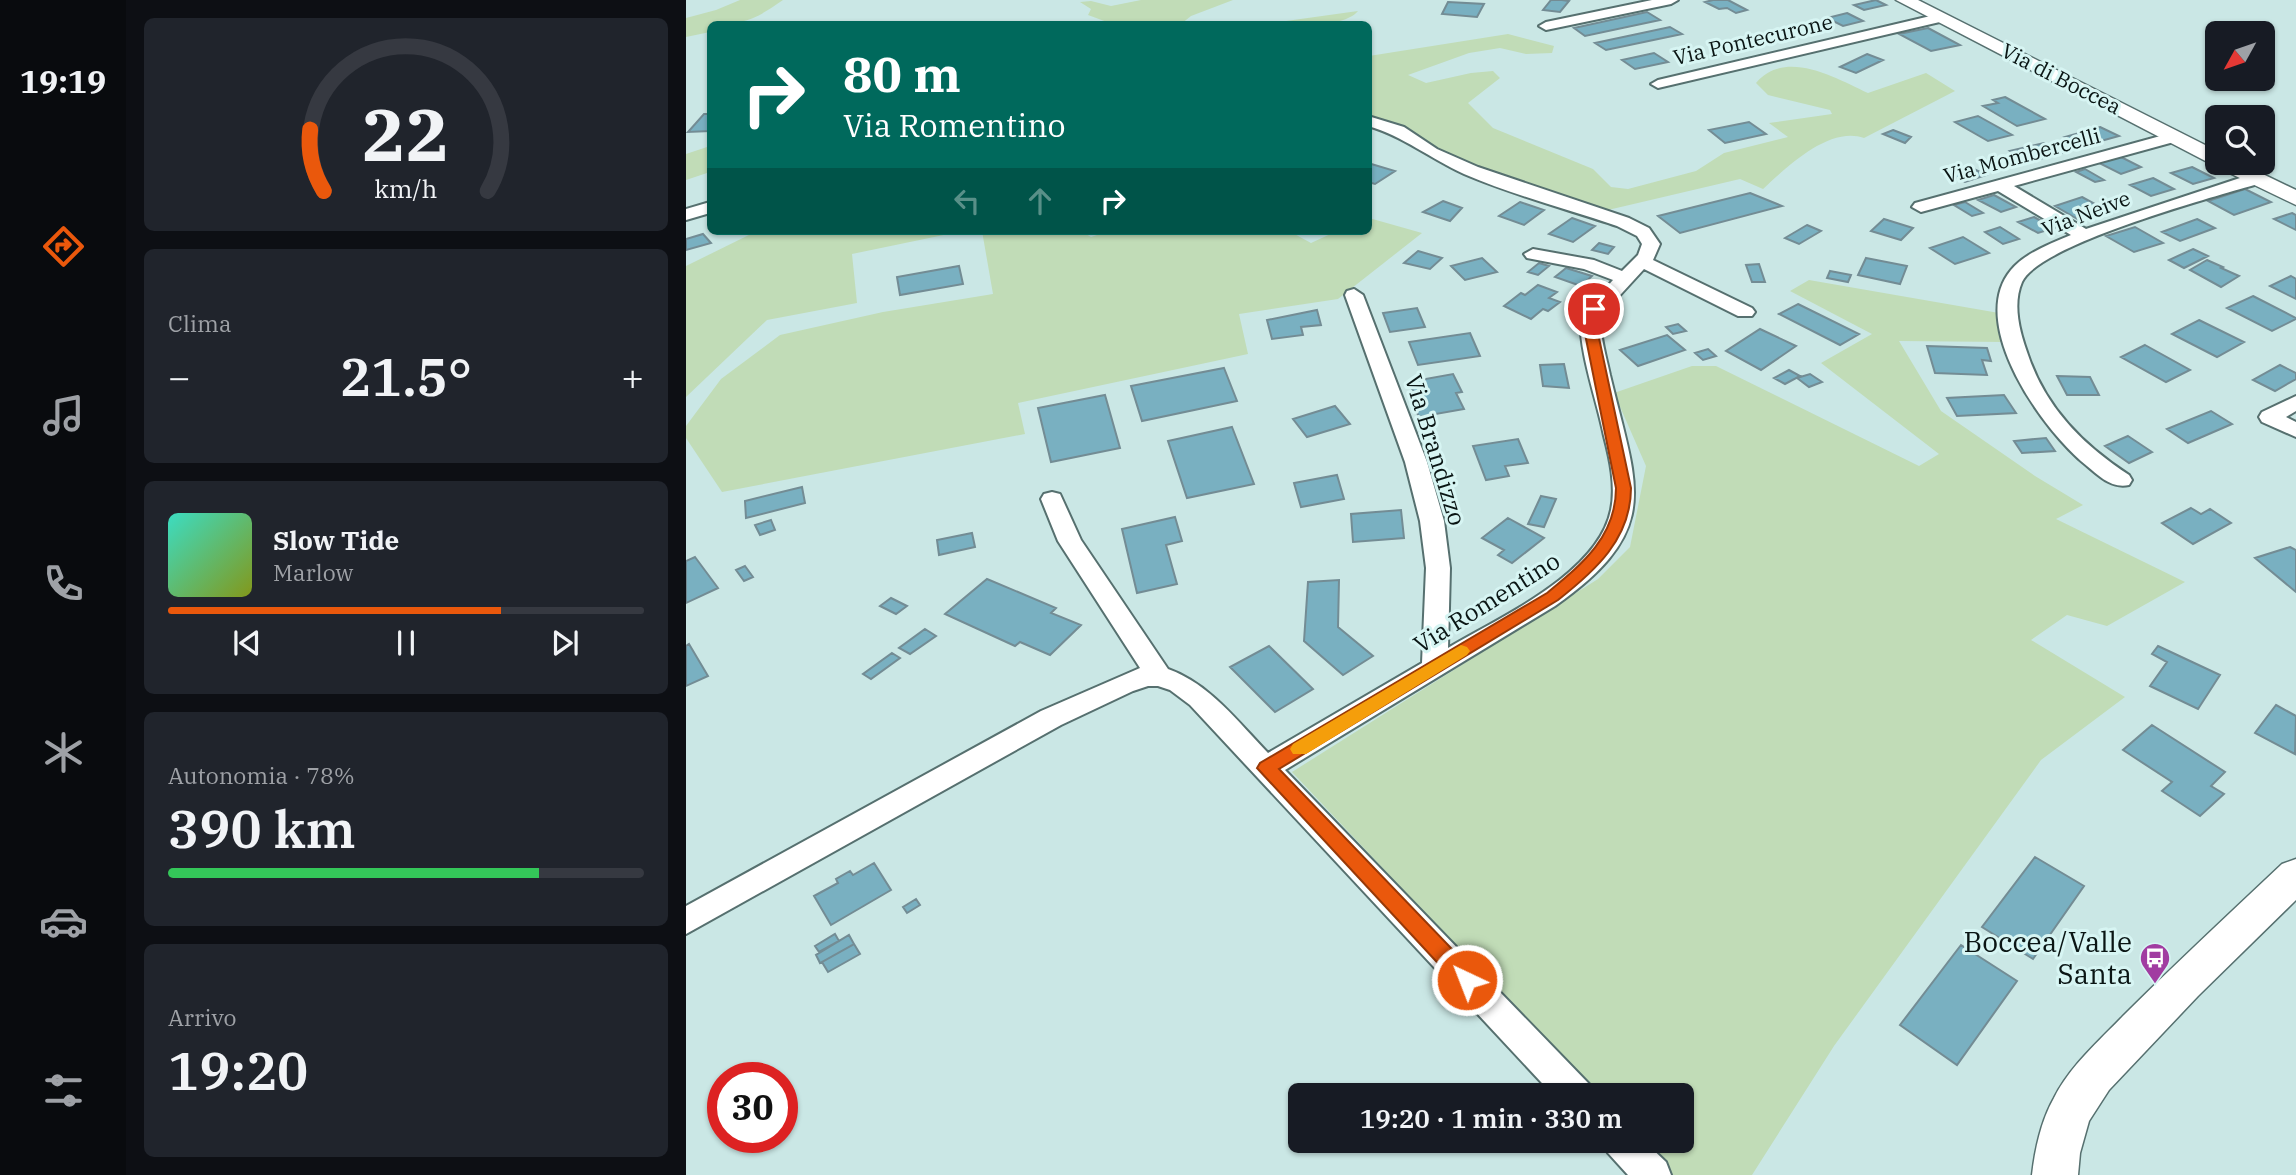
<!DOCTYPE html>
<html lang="it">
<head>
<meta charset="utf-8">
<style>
  body { margin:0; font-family:"IBM Plex Serif",serif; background:#20242c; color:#f1f3f6; height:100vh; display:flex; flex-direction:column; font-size:26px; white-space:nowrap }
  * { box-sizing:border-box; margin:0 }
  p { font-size:23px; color:#9ea1a6 }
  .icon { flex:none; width:38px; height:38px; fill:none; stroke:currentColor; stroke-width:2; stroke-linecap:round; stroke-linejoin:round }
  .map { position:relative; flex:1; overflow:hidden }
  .drawer { display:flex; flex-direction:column; gap:18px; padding:18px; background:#0d0f14; width:560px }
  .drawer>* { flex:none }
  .guide { position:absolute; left:21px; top:21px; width:665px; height:214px; border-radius:10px; box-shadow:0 2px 5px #0004; background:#00695c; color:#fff; overflow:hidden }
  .needle { width:46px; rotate:230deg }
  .tools { position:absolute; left:1519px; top:21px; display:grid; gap:14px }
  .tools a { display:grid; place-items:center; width:70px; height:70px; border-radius:10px; background:#171b24; box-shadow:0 2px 5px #0004; font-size:35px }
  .speed { position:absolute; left:21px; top:1062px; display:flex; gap:14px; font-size:35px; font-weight:700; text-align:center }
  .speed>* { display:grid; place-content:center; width:91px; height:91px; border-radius:50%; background:#171b24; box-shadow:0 2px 5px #0004; line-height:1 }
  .speed .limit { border:10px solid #d22; background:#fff; color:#111 }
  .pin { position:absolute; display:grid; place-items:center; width:60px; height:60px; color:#fff; margin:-30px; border:4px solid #fff; border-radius:50%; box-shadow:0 2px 7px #0007 }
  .me { position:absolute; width:77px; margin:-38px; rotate:317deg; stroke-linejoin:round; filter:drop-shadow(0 0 5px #0008) }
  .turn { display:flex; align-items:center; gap:24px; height:147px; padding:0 21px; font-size:32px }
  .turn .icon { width:91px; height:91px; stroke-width:2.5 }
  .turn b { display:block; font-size:49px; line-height:60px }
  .lanes { display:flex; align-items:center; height:66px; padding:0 21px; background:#0003; justify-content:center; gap:35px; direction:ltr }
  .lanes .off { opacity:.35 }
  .big { font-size:52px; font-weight:600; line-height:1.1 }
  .drawer .widget { flex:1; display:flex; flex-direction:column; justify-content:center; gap:10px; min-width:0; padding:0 24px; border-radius:10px; background:#20242c }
  .drawer .dial { align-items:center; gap:0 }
  .dial svg { height:182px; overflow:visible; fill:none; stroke:#363941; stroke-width:7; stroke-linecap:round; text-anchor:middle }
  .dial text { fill:#f1f3f6; stroke:none }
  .song { display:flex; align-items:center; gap:21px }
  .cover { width:84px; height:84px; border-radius:10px; background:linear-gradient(135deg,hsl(170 70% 55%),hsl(70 70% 35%)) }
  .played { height:7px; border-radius:4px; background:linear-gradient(90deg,#ea580c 70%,#363941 70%) }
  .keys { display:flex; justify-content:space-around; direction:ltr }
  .heat { display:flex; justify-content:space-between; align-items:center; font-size:38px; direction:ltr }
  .charge { height:10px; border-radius:5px; background:linear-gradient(90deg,#34c759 78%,#363941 0) }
  .trip { position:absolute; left:602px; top:1083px; width:406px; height:70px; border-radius:10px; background:#171b24; box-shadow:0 2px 5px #0004; font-weight:600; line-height:70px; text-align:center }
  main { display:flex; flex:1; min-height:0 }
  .tab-bar { display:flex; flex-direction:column; width:126px; justify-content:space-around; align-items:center; background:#090b0e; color:#9ea1a6 }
  .tab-bar .icon { width:49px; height:49px }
  .tab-bar .active { color:#ea580c }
  .tab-bar b { font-size:32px; color:#f1f3f6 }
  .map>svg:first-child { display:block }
  .green { fill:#c1dcb7 }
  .building { fill:#79b0c1; stroke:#738c94; stroke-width:2 }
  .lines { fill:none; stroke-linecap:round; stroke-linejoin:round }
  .minor-casing { stroke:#56706f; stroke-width:4 }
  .tertiary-casing { stroke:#56706f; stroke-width:3 }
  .minor { fill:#fff; fill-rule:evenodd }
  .tertiary { fill:#fff; fill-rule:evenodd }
  .route { fill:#ea580c; stroke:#983908; stroke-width:2 }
  .slow { fill:#f59e0b }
  .labels { text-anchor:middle; stroke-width:6; stroke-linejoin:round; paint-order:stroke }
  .far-street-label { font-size:21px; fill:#0a1514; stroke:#d7f5f3 }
  .street-label { font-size:24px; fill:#0a1514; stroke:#d7f5f3 }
  .near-poi-label { font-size:28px; fill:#0a1514; stroke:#d7f5f3; text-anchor:end }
</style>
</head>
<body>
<main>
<nav class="tab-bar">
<b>19:19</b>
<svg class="icon active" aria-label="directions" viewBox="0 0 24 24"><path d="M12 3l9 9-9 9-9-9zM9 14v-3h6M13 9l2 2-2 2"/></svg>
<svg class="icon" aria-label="music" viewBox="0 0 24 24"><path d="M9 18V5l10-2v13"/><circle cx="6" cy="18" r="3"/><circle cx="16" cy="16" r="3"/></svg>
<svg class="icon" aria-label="phone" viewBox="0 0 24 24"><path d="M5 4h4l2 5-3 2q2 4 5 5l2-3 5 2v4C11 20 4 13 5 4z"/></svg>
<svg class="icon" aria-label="climate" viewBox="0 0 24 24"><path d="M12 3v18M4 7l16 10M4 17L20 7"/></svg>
<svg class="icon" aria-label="car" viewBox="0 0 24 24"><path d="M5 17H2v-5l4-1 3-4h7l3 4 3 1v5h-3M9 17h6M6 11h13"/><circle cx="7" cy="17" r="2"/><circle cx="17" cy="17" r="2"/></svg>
<svg class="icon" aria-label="filters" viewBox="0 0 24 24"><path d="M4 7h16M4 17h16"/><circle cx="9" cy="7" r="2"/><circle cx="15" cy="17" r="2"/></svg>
</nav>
<section class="drawer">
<div class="widget dial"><svg viewBox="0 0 100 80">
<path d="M14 69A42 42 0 1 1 86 69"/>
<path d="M14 69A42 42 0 0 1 8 42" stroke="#ea580c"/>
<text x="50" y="56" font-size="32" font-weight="700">22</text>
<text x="50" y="72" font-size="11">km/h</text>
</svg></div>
<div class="widget"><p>Clima</p>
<div class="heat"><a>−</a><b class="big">21.5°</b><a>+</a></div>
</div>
<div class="widget">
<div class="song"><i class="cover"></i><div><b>Slow Tide</b><p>Marlow</p></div></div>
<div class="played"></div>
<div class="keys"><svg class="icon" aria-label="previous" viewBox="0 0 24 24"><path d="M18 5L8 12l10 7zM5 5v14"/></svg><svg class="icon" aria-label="pause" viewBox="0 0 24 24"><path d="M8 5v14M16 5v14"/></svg><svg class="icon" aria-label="next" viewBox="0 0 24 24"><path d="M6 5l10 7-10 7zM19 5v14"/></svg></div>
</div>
<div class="widget"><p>Autonomia · 78%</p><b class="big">390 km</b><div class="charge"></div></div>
<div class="widget"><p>Arrivo</p><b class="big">19:20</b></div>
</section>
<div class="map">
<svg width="1610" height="1175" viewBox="0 0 1610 1175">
  <rect width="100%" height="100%" fill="#cae7e5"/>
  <path class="green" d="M54,0h43c-29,20 -37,24 -73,24v8l-24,5v-19l30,-8z
    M455,0h92l-42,16 -10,8h-78l4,-2 -19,-7 3,-6 -11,-7 11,-1 20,5z
    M672,11c-14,18 -71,14 -93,13z
    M822,34l46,12 -2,7 -26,1 -26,-6 -31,5 -61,22 18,8 45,-10 22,-2 7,7 -32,25 25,25 100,41 18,18 17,2 68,-18 28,-18 64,-16 -19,-14 63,-9 -2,-4 -62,-15 -12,-12c29,-35 80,-5 112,10l58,-20 29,18 -91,47c-35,-12 -77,29 -101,51l-23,-10 -132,31 -126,-38 -113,-52v-64z
    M24,146v26l-24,8v-26z
    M683,218l53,15 -84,66 -99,15 9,40 -230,49 7,31 -303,58 -36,-54v-12l35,-47 59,-44 103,-23 110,-18 -11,-63h105l-1,3 5,3 18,-6h180l22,12 26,-12h31z
    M71,231h206l-111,23 5,49 -90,17 -81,77v-131z
    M1123,280l190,33 6,29 -106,-1 42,70 94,65 48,29 -27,14 129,63 -78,44 -40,-11 -36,25 94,57 -84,63 -207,286 -82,129h-80l-32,-34h42v-45l-85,-1 -305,-323 306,-193 32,-32 16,-81 -32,-73 78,-27h24l203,100 20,-12 -118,-91 51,-29 -82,-43z"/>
  <path class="building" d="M865,0h11l7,1 -9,11 -17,-2z
    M1027,0h15l19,10 -11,3 -9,-5 -8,1 -14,-7z
    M1190,0l10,5 -22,5 -10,-5z
    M762,2l36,2 -7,13 -35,-3z
    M961,12l13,8 -75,16 -11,-8z
    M1161,13l16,8 -20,5 -16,-8z
    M984,27l12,7 -76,16 -11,-7z
    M1242,28l32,17 -29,6 -32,-17z
    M968,53l14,9 -33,7 -13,-9z
    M1181,54l16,6 -27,13 -16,-6z
    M1319,97l40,22 -28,7 -34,-20 15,-3 -5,-3z
    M18,114h6v17l-22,1z
    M1292,116l34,19 -24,6 -33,-19z
    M1063,122l17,12 -41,9 -16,-13z
    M1414,127l19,9 -36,10 -18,-9z
    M1207,130l18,7 -6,6 -22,-9z
    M1358,143l18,10 -34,9 -18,-11z
    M1433,156l22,11 -20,7 -22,-11z
    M682,163l27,8 -20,13 -7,-2z
    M1282,166l18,9 -21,7 -17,-9z
    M1506,167l22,11 -21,6 -22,-11z
    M1399,169l19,11 -9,2 -19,-10z
    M1467,178l21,11 -23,7 -21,-11z
    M1559,189l26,13 -37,13 -26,-14z
    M1064,193l32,13 -102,27 -22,-17z
    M1308,195l22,12 -15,5 -23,-12z
    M1396,197l24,13 -27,10 -24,-14z
    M757,201l19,7 -12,13 -27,-9z
    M834,202l24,8 -20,15 -25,-9z
    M1279,202l18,11 -11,3 -18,-11z
    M1606,213l4,2v15l-22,-11z
    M1348,217l20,11 -16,5 -20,-11z
    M886,218l23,8 -22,16 -24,-8z
    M1198,219l29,9 -12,12 -30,-9z
    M1511,219l18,9 -35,13 -18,-9z
    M1121,225l14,6 -22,13 -14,-6z
    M1314,227l19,12 -16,5 -18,-12z
    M1449,227l28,16 -29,9 -28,-16z
    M17,234l8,9 -25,7v-11z
    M1277,237l26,16 -34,11 -25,-16z
    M913,243l15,4 -6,7 -16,-4z
    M1507,249l15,7 -24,12 -15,-8z
    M732,251l24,7 -12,11 -26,-6z
    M796,258l15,14 -32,8 -14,-14z
    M1180,258l41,8 -7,18 -42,-9z
    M1521,260l16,7 -2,1 18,8 -18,11 -31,-17z
    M853,263l10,3 -11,9 -10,-3z
    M1073,264l6,18h-13l-6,-17z
    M273,266l4,18 -63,11 -3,-18z
    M880,268l26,8 -11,10 -26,-9z
    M1144,271l21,4 -3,7 -21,-4z
    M1605,276l5,3v20l-26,-13z
    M852,285l19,7 -8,6 11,4 -12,9 -5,-2 -12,10 -27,-13 17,-13 4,2z
    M1567,296l43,22v1l-24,12 -45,-23z
    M1112,304l61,30 -19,11 -61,-31z
    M731,308l8,19 -35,5 -7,-19z
    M631,310l4,15 -20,2 2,8 -31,4 -5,-19z
    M1513,320l45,22 -27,15 -45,-23z
    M992,324l8,7 -13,3 -7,-7z
    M1074,329l36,17 -35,24 -35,-19z
    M784,333l10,23 -62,9 -9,-23z
    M981,335l18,15 -47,16 -18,-16z
    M1459,345l45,25 -24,12 -45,-25z
    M1241,346l60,2 4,13 -9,-1 5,15 -52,-2z
    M1022,349l8,7 -13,4 -8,-7z
    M878,364l5,24 -26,-2 -3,-21z
    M1594,365l16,8v6l-21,12 -22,-11z
    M538,368l13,33 -95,20 -11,-35z
    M1103,370l11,6 -15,8 -11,-6z
    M767,374l9,18 -6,1 8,16 -45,8 -9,-19 6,-1 -7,-15z
    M1124,374l12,8 -13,5 -12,-9z
    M1371,376l33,1 9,18h-32z
    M419,395l15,53 -69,14 -13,-54z
    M1318,395l12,18 -59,3 -10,-18z
    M649,406l15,18 -43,13 -14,-18z
    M1525,411l21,13 -44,19 -21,-14z
    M546,427l22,57 -67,14 -19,-57z
    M1442,436l24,16 -23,11 -24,-17z
    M1360,438l9,13 -33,2 -8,-12z
    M832,439l10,24 -23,3 4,10 -23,4 -13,-34z
    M651,475l7,24 -43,8 -7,-24z
    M116,487l3,16 -59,15 -1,-17z
    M855,496l15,3 -12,28 -16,-3z
    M1505,508l10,6 9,-5 21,14 -38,21 -31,-21z
    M715,510l3,28 -51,4 -2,-28z
    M489,517l7,24 -16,4 11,39 -40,9 -15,-64z
    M822,518l36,20 -32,25 -14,-8 6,-5 -22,-12z
    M85,520l4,10 -15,5 -5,-10z
    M286,533l3,14 -36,8 -2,-15z
    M1604,547l6,3v42l-41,-34z
    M9,557l23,31 -32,15v-42z
    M59,566l8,11 -9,4 -8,-11z
    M301,579l69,29 -5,5 30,12 -31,30 -30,-13 -5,4 -70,-32z
    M653,580l-1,47 35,29 -30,19 -39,-34 4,-59z
    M205,598l16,8 -11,8 -16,-8z
    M239,629l11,7 -26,18 -11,-6z
    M3,644l19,32 -22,10v-40z
    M583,646l44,43 -38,23 -45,-45z
    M1472,646l62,29 -22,34 -48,-23 17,-24 -15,-8z
    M206,653l8,5 -29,21 -8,-5z
    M1590,705l20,11 -1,38 -40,-21z
    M1466,725l73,47 -14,14 13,8 -24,22 -38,-25 10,-9 -49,-32z
    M1349,857l49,29 -51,73 -51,-32z
    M188,863l17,27 -60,35 -17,-29 24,-13 -2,-4 14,-8 3,4z
    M230,899l4,6 -13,8 -4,-6z
    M149,934l4,7 -20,11 -4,-6z
    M163,935l5,9 -34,19 -4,-8z
    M168,944l6,10 -32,18 -6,-10z
    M1275,945l56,36 -60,84 -57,-40z"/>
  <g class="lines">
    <g class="minor-casing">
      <path id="minor" d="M966,0h26l-7,4 -125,26 -7,-4 7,-4z
        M1253,14l5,1v6l-286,67 -7,-4 7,-4z
        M682,116l36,11 33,22 41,18 151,51 20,10 11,16 -7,16 99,48 3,4 -3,4h-14l-94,-47 -44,48c0,20 6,39 10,58 27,113 54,154 -55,231l-270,164 304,314 5,12h-40l-364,-391 -20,-15 -12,-4h-10l-15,5 -72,34 -375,209v-28l355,-195 99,-43 -82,-127 -17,-42 3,-5 8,-2 8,2 21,46 87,129c42,15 70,53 100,84l154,-90 4,-95 -6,-47 -15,-59 -60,-167 2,-4 7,-2 9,6 64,167 17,59 6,47 -2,80c52,-31 150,-74 163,-138 5,-24 -1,-51 -7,-74 -8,-39 -24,-80 -24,-120l33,-36 -29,-11 -57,-11 -3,-4 9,-5 61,11 28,11 16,-16 4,-11 -5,-8 -20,-10c-51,-17 -104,-31 -153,-52 -33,-15 -61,-38 -96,-48z
        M1489,132l6,2 2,3 -2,3 -167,46 72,43 163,-54h12l2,4 -2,4c-44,13 -222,61 -239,99 -10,23 -2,51 6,73 18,53 55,90 101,120l3,5 -3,5c-17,4 -30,-9 -42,-19 -43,-34 -121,-142 -76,-196 14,-17 39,-26 60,-35l-73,-44 -77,21 -9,-5 3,-4z
        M24,202v11l-24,7v-11z
        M1610,396v15l-10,6 10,5v15l-34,-15 -3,-5 3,-5z
        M916,1141h42l22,21 5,13h-43l-20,-22z"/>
    </g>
    <g class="tertiary-casing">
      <path id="tertiary" d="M1210,0h22l299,151v12h23l56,27v15l-79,-38z
        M1610,859v41l-98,96 -89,94 -20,31 -9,32 -2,22h-46c3,-26 9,-54 22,-77 16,-32 45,-57 69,-82 52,-52 106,-102 159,-152z"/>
    </g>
    <use href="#minor" class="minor"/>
    <use href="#tertiary" class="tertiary"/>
  </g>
  <path class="route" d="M908,305l6,4 -4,15 35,164c0,51 -36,83 -73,112l-279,169 196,204 3,7 -3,7 -8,2 -7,-2 -203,-219 3,-5 287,-170c35,-29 69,-56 69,-105l-33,-164 5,-15z"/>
  <path class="slow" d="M775,645l6,2 3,4 -3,4 -161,99h-13l-3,-5 3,-5z"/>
  <defs>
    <g id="bus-pin" transform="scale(1.575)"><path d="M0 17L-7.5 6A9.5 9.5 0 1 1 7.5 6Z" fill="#a13ca1" stroke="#d7f5f3"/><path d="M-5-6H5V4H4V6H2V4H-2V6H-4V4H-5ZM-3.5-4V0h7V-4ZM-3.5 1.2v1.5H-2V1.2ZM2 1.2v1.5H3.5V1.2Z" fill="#fff"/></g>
  </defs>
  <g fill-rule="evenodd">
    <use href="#bus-pin" x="1469" y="958"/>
  </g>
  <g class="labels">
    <g class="far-street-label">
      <text transform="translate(1067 40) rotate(-13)" y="7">Via Pontecurone</text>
      <text transform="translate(1375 79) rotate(27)" y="7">Via di Boccea</text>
      <text transform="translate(1336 156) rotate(-15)" y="7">Via Mombercelli</text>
      <text transform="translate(1400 214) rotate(-21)" y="7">Via Neive</text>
    </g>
    <g class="street-label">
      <text transform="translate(749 450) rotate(73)" y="8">Via Brandizzo</text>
      <text transform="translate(801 603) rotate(-32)" y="8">Via Romentino</text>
    </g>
    <g class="near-poi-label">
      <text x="1446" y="952">Boccea/Valle<tspan x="1446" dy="32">Santa</tspan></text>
    </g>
  </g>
</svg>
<div class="tools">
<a><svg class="needle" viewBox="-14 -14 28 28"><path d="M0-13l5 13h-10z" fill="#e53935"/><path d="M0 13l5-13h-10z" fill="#9ea1a6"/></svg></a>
<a><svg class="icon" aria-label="search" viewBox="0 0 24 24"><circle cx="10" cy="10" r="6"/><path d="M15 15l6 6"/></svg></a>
</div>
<div class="speed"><div class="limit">30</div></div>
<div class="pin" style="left:908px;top:309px;background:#d93025"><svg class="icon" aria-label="arrive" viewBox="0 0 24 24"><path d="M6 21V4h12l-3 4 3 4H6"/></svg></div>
<svg class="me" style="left:781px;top:980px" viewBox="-20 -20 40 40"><circle r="17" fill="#ea580c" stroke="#fff" stroke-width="3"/><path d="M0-11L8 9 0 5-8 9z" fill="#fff"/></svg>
<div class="trip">19:20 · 1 min · 330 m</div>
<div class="guide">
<div class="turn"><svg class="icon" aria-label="right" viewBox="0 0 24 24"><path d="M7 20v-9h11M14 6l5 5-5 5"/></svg><div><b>80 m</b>Via Romentino</div></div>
<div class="lanes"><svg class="icon off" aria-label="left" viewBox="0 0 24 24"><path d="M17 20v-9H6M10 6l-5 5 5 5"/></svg><svg class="icon off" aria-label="ahead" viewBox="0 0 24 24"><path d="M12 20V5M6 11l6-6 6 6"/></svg><svg class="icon" aria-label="right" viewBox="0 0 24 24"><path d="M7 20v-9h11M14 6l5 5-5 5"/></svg></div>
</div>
</div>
</main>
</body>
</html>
